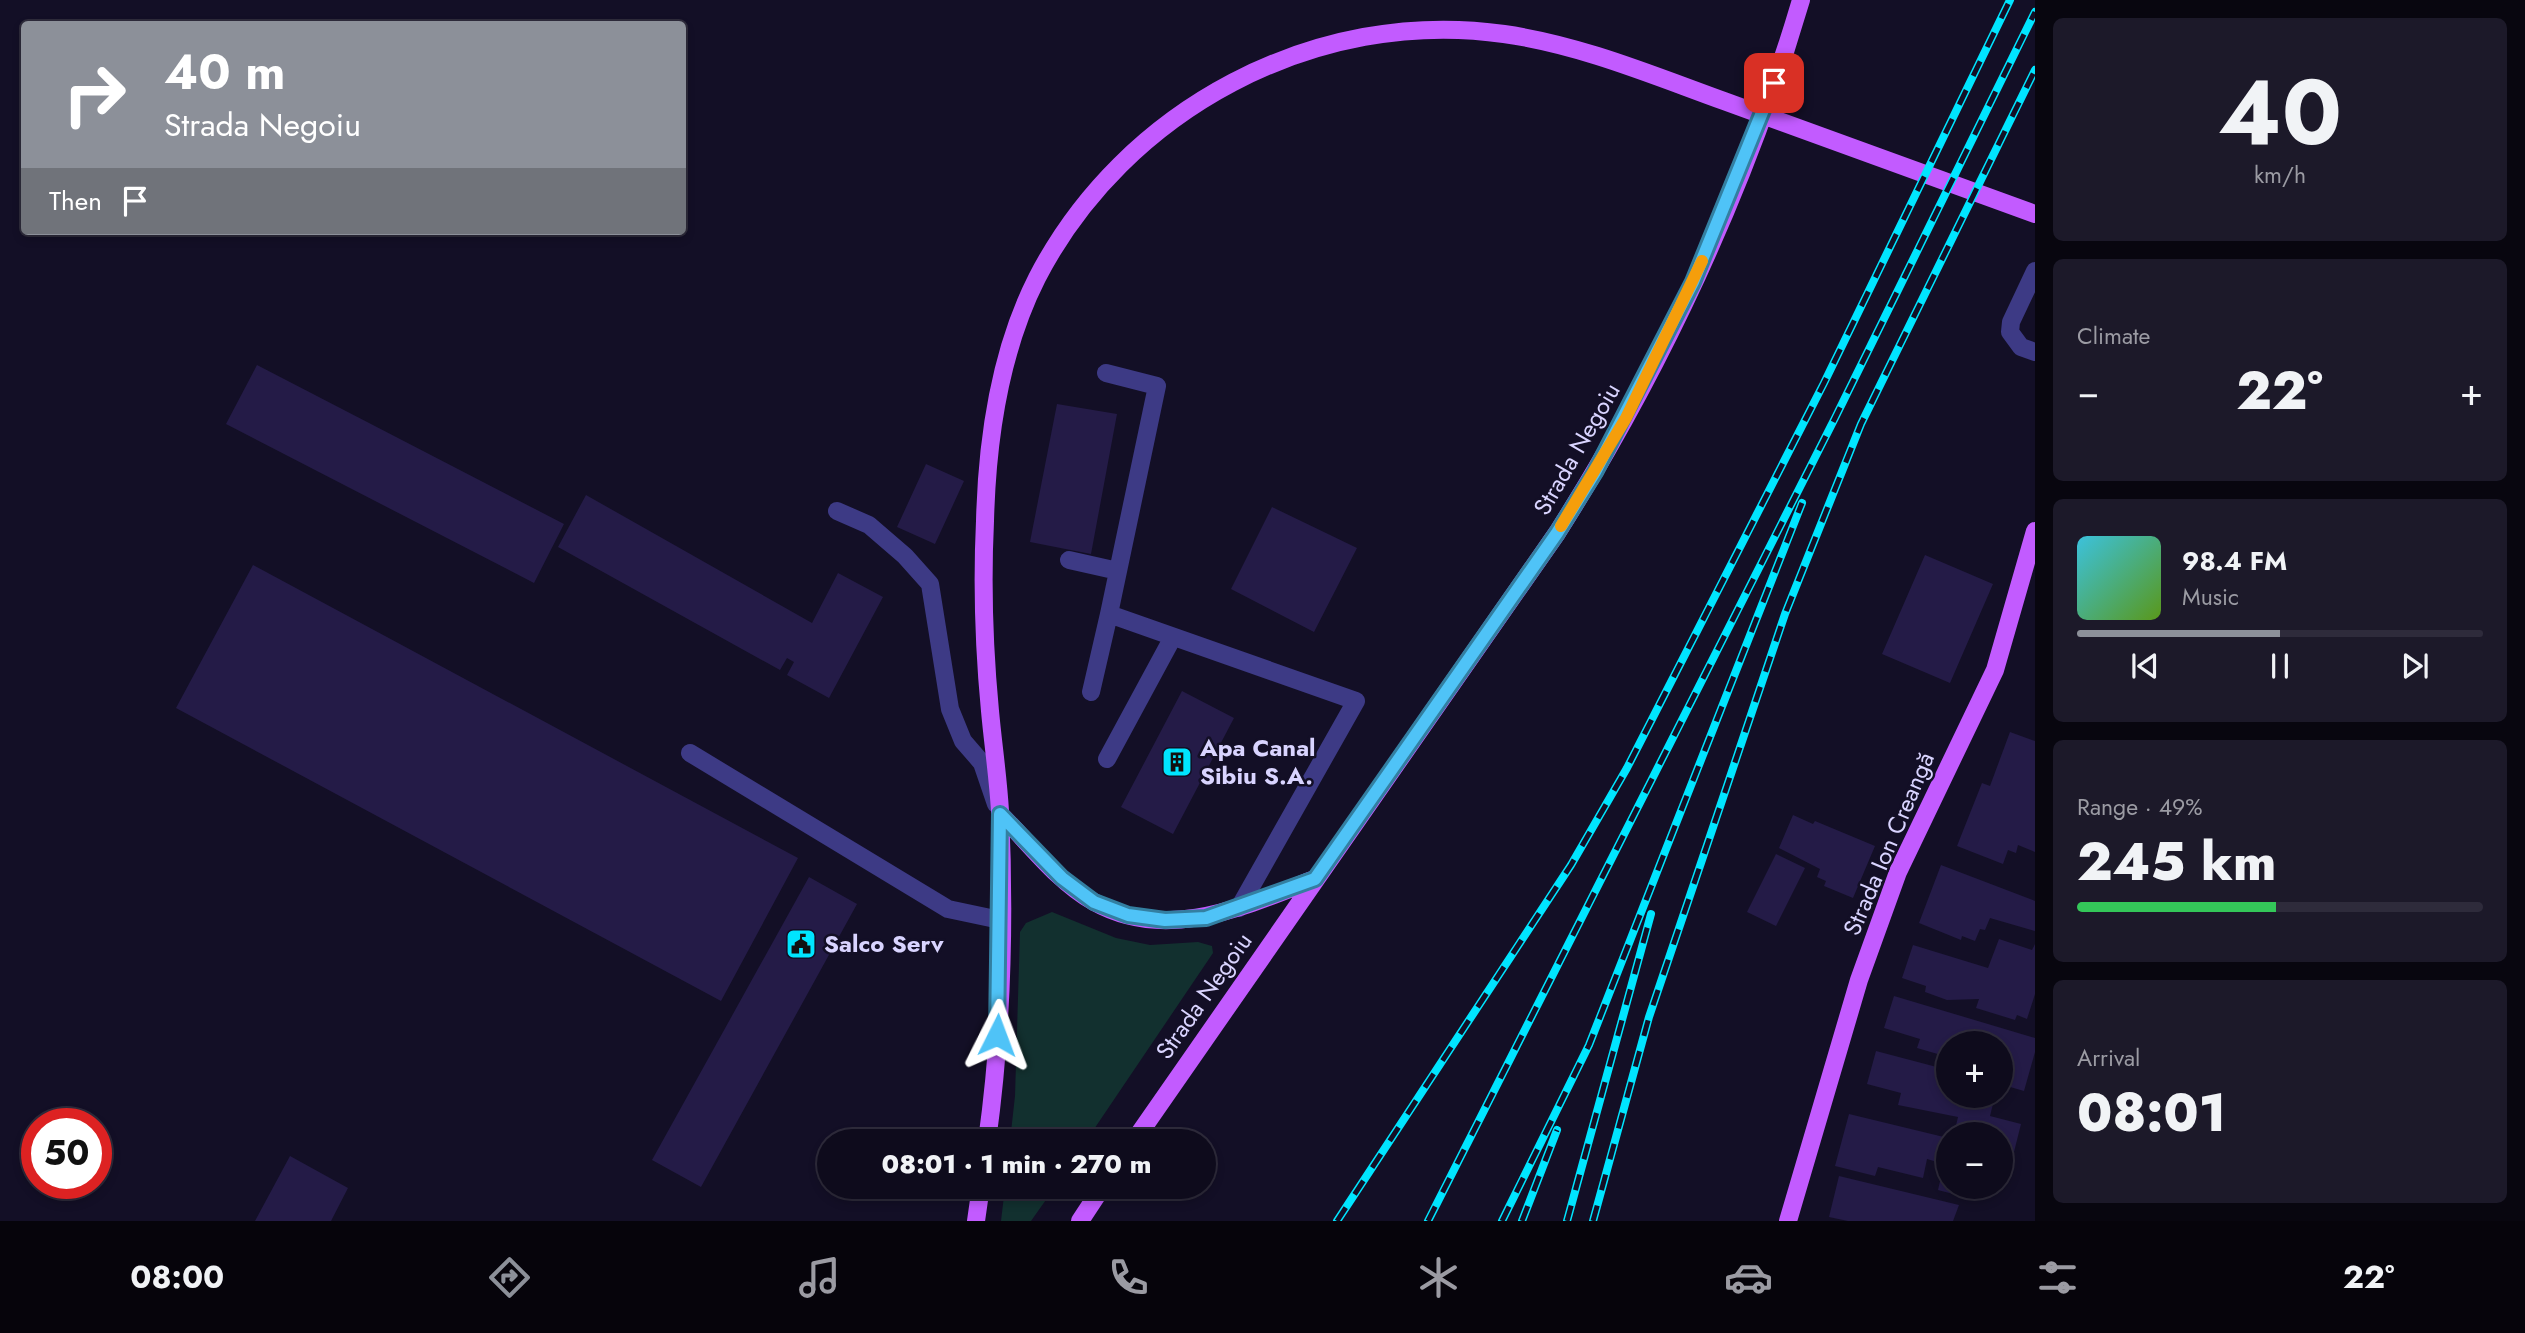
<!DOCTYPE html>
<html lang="en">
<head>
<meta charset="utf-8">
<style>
  body { margin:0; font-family:Jost,sans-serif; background:#1c1929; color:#f1f3f6; height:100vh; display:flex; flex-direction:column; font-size:26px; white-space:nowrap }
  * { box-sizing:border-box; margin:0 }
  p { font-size:23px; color:#9b9ba3 }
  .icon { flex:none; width:38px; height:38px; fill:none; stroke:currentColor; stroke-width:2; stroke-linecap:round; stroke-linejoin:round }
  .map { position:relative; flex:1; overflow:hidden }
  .sheet { display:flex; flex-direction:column; gap:18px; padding:18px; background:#08060f; width:490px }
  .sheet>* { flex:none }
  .hud { position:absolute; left:21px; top:21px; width:665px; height:214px; border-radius:7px; box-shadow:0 4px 10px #0003,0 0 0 2px #2e2b3b; background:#8c9099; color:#fff; overflow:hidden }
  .controls { position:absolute; left:1936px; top:1031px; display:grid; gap:14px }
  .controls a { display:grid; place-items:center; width:77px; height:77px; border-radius:50%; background:#0e0b1c; box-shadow:0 4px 10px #0003,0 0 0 2px #2e2b3b; font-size:35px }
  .speed { position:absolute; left:21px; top:1108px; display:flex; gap:14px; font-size:35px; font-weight:700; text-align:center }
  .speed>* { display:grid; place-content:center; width:91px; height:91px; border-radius:50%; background:#0e0b1c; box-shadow:0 4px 10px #0003,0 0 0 2px #2e2b3b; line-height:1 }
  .speed .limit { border:10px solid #d22; background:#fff; color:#111 }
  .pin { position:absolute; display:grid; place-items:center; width:60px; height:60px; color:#fff; margin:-30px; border-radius:14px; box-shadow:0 4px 10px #0006 }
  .me { position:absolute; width:77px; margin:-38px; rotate:3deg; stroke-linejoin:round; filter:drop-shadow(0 0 5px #0008) }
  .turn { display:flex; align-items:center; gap:24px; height:147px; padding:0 28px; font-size:32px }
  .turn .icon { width:91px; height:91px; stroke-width:2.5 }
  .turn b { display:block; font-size:49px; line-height:60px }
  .then { display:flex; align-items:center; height:66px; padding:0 28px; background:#0003; gap:14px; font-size:26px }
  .big { font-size:52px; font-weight:800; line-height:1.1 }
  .sheet .card { flex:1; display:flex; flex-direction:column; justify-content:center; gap:10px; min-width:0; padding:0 24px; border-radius:10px; background:#1c1929 }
  .sheet .dial { align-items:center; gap:0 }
  .dial b { font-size:91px; line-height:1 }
  .song { display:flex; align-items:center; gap:21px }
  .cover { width:84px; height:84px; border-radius:10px; background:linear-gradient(135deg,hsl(190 70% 55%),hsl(90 70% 35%)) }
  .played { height:7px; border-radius:4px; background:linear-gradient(90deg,#8c9099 50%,#2e2b3b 50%) }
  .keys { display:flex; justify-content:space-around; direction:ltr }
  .heat { display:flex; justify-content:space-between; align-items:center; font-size:38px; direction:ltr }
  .charge { height:10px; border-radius:5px; background:linear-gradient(90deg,#34c759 49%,#2e2b3b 0) }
  .trip { position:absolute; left:817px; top:1129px; width:399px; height:70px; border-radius:35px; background:#0e0b1c; box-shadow:0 4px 10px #0003,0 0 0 2px #2e2b3b; font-weight:800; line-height:70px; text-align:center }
  .tabs { display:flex; height:112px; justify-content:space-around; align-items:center; background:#06040b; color:#9b9ba3 }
  .tabs .icon { width:49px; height:49px }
  .tabs .on { color:#8c9099 }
  .tabs b { font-size:32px; color:#f1f3f6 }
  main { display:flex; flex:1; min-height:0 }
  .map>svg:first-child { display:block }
  .green { fill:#12302f }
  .building { fill:#241b47 }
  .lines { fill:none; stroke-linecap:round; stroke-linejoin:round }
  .minor { stroke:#3d3a85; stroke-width:18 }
  .major { stroke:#c25bff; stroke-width:18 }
  .rail-casing { stroke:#00e5ff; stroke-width:8 }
  .rail { stroke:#130f26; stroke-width:5; stroke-dasharray:16; stroke-linecap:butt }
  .route-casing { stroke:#337fa1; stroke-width:18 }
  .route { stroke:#4fc3f7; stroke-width:12 }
  .slow { stroke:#f59e0b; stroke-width:12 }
  .labels { text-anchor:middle; stroke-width:5; stroke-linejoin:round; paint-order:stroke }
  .street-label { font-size:24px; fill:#d9d4ff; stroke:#130f26 }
  .poi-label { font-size:24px; font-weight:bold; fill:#d9d4ff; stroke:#130f26; text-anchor:start }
</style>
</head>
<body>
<main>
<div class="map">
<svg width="2035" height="1221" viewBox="0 0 2035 1221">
  <rect width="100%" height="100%" fill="#130f26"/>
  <path class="green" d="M1052,912l64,26 34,7 48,-3 14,4 1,7 -127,188h-76l5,-45 5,-164 6,-9z
    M1005,1187v-1l50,1 -24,34h-30z"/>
  <path class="building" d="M257,365l307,159 -30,59 -308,-159z
    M1057,404l60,10 -26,140 -61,-12z
    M926,464l38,17 -29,63 -38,-17z
    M586,495l226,128 26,-50 45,24 -54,101 -42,-23 7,-13 -7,-4 -7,12 -222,-123z
    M1272,507l85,41 -43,84 -83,-43z
    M1925,555l68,29 -43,99 -68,-29z
    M253,565l545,293 -77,143 -545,-293z
    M1182,691l52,27 -61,116 -52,-27z
    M2010,732l25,9v111l-17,-7 -2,8 -8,-3 -5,14 -46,-18 25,-63 8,3z
    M1793,815l20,9 2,-3 60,25 -22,52 -29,-12 2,-5 -9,-4 3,-8 -41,-21z
    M1776,854l29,14 -29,58 -29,-14z
    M1941,865l94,36v30l-45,-13 -5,12 -5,-1 -5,12 -13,-5 -1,4 -42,-17z
    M809,877l48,27 -156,283 -49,-27z
    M1999,939l33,11 3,-6v50l-8,25 -10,-4 -2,5 -39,-12 3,-9 -32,1 -22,-8 1,-6 -24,-8 11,-33 75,23z
    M1894,996l141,42v14l-11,39 -24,-7v-41h-52v14l-31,-9 3,-9 -36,-11z
    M1876,1051l72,19v26h47l-5,20 31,8 -8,32 -13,-4v-18h-46l4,-17 -60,-12 3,-12 -34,-9z
    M1849,1114l99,24v48h28l-4,13 -34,-9 6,-26 -17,-5 -4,19 -45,-11 -3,9 -40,-10z
    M290,1156l58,32 -17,33h-76z
    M1839,1176l120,29 -6,16h-105l-19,-4z"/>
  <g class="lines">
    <path class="minor" d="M2035,271l-24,51 -1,10 11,15 14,5
      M1106,373l51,13 -48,228 247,87 -117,207
      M837,511l32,14 36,31 25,28 20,125 13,32 19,22 14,41
      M1069,560l49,11
      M1091,692l18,-78
      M690,753l258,156 52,11
      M1107,759l66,-122"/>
    <path class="major" d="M1000,814c29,29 58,68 94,88 73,41 151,4 221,-23
      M987,1141c15,-108 18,-221 13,-330 -2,-34 -7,-67 -10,-100 -6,-63 -8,-127 -5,-190 2,-81 15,-170 52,-243 87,-169 279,-271 467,-244 77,11 148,41 220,67 104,38 207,75 311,113
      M1134,1141l423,-608c104,-164 189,-346 244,-533
      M976,1221l5,-35
      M1080,1221l23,-35
      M1788,1221l71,-241 39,-108 97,-202 40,-139"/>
    <g class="rail-casing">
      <path id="rail" d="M1337,1221l234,-356 56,-97 197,-385 186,-383
        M1428,1221l407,-803 200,-406
        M1502,1221l87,-176 213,-542
        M1522,1221l35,-91
        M1567,1221l84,-307
        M1593,1221l56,-204 136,-403 76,-190 174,-354"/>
    </g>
    <use href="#rail" class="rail"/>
  </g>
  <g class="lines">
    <g class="route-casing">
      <path id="route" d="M997,1035l3,-221 62,64 32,24 34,13 37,5 41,-2 109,-39 242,-346 38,-61 98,-190 81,-199"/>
    </g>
    <use href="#route" class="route"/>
    <path class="slow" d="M1561,526l65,-108 76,-157"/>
  </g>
  <defs>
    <g id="building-square" transform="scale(1.575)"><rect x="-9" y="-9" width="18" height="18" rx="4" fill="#00e5ff" stroke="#130f26"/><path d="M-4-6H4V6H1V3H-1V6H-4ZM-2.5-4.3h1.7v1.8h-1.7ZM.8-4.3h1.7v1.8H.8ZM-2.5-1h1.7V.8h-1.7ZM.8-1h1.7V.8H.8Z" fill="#111"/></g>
    <g id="civic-square" transform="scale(1.575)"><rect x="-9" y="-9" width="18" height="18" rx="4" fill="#00e5ff" stroke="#130f26"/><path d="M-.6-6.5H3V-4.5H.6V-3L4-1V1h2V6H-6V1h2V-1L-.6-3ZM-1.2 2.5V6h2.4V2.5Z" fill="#111"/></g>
  </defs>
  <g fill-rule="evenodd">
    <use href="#building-square" x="1177" y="762"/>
    <use href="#civic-square" x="801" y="944"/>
  </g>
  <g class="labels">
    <g class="street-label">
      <text transform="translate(1577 449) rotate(-60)" y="8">Strada Negoiu</text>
      <text transform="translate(1889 844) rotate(-67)" y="8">Strada Ion Creangă</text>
      <text transform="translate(1204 996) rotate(-55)" y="8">Strada Negoiu</text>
    </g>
    <g class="poi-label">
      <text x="1200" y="756">Apa Canal<tspan x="1200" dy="28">Sibiu S.A.</tspan></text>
      <text x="824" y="952">Salco Serv</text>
    </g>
  </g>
</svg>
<div class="controls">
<a>+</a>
<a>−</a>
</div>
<div class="speed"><div class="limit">50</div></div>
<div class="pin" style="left:1774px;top:83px;background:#d93025"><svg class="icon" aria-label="arrive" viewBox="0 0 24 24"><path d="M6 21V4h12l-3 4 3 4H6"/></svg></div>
<svg class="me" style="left:997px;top:1035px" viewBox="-20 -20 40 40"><path d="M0-17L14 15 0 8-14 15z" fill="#4fc3f7" stroke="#fff" stroke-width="4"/></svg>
<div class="trip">08:01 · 1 min · 270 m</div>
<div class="hud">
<div class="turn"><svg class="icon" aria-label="right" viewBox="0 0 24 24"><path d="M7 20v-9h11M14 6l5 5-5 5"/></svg><div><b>40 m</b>Strada Negoiu</div></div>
<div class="then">Then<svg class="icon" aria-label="arrive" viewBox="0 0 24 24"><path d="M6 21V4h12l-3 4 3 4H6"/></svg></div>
</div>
</div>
<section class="sheet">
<div class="card dial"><b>40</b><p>km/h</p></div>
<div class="card"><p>Climate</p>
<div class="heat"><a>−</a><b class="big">22°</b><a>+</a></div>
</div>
<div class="card">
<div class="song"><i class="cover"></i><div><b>98.4 FM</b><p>Music</p></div></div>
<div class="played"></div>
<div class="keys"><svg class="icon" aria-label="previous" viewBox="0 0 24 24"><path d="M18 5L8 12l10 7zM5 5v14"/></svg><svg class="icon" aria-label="pause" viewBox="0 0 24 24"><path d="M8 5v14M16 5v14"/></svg><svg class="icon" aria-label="next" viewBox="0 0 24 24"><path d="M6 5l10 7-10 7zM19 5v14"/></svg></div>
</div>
<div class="card"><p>Range · 49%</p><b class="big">245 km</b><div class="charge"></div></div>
<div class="card"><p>Arrival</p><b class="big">08:01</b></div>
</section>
</main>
<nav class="tabs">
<b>08:00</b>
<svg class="icon on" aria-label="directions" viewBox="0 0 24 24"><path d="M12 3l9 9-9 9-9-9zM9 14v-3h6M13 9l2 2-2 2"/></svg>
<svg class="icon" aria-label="music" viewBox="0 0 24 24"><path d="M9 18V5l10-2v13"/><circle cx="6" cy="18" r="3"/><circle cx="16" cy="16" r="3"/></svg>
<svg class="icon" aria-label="phone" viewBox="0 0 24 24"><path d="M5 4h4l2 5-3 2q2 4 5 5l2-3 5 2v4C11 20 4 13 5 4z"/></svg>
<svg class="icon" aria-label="climate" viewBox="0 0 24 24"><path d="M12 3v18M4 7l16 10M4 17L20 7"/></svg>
<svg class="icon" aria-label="car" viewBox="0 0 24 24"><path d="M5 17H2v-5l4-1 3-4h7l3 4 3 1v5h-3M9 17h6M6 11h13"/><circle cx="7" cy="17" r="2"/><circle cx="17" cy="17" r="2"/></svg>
<svg class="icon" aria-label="filters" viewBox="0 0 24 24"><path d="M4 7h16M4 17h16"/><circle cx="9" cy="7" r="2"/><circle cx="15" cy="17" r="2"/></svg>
<b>22°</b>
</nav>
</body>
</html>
